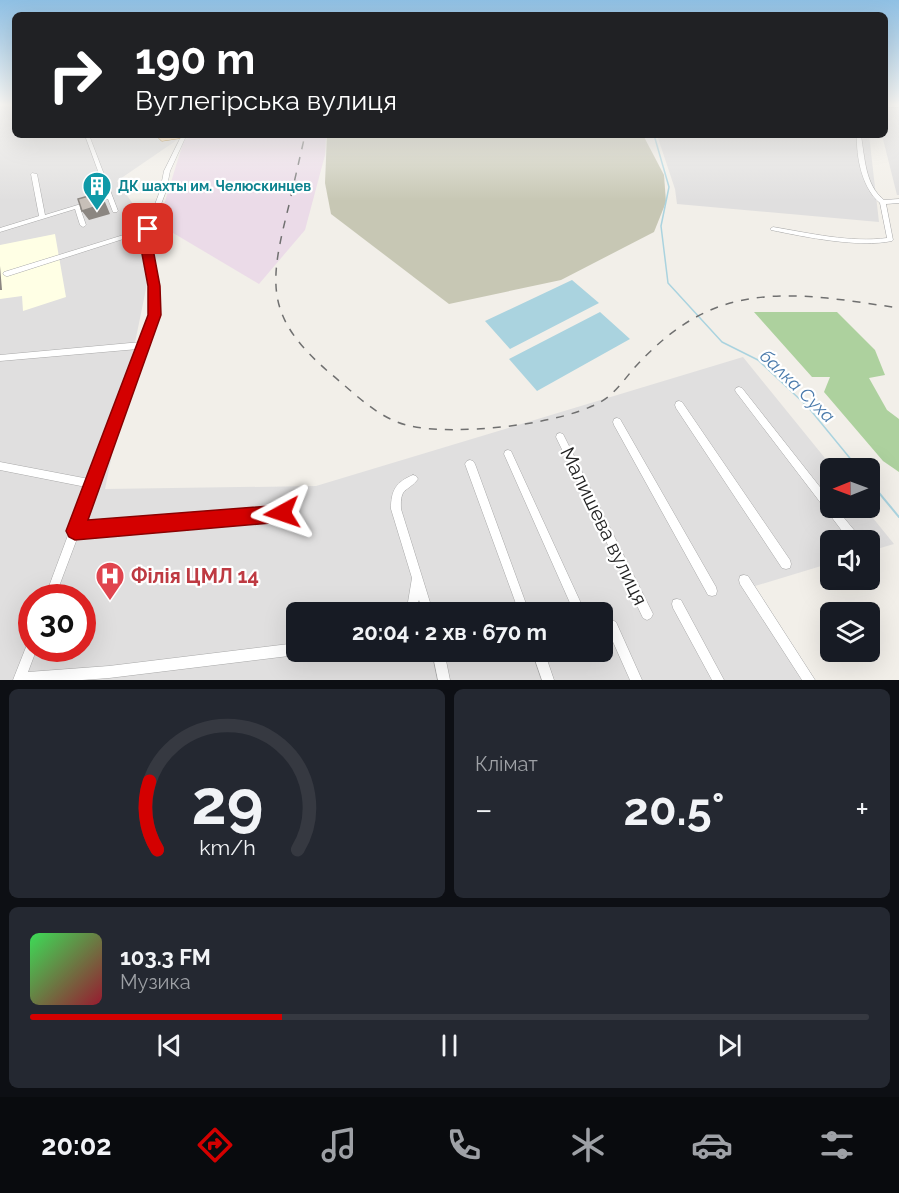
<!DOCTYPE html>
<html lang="uk">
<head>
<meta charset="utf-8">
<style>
  body { margin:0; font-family:Raleway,sans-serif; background:#242831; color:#f1f3f6; height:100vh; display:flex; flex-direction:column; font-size:22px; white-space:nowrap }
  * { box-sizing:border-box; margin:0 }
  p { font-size:20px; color:#9ea1a6 }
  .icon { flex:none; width:33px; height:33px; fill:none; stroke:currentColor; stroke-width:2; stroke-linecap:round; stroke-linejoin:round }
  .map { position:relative; height:680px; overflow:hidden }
  .panel { display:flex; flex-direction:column; gap:9px; padding:9px; background:#0d0f14; flex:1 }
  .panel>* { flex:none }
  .guide { position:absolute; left:12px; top:12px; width:876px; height:126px; border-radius:9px; box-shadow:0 6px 24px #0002; background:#202124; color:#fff; overflow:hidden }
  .needle { width:39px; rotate:269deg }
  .tools { position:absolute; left:820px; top:458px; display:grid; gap:12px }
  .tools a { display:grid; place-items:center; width:60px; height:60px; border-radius:9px; background:#171b24; box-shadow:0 6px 24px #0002; font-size:30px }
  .speed { position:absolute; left:18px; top:584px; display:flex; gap:12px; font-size:30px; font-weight:700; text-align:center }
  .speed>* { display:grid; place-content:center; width:78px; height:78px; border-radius:50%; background:#171b24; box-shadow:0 6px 24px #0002; line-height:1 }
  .speed .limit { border:9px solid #d22; background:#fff; color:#111 }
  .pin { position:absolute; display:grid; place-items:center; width:51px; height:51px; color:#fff; margin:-26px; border-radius:12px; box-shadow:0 3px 9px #0006 }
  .me { position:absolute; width:66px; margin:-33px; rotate:265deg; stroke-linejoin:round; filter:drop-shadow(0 0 4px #0008) }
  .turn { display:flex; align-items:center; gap:21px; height:126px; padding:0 24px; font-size:27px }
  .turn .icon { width:78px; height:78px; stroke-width:2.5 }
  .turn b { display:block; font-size:42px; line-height:51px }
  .big { font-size:45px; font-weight:700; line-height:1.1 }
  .panel .widget { flex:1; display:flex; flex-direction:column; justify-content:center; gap:9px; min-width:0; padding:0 21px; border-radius:9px; background:#242831 }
  .panel .dial { align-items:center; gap:0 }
  .dial svg { height:156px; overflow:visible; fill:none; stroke:#363941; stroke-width:7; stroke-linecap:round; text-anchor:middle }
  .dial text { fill:#f1f3f6; stroke:none }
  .song { display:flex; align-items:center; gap:18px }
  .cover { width:72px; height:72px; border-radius:9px; background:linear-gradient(135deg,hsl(130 70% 55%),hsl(350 70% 35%)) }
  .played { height:6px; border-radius:3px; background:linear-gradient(90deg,#d40000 30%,#363941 30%) }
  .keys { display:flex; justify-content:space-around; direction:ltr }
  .heat { display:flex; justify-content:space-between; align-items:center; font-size:33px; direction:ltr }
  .panel .tiles { flex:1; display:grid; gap:9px; grid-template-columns:1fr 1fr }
  .widget:last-child { grid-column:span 2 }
  .trip { position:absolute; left:286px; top:602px; width:327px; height:60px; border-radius:9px; background:#171b24; box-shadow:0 6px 24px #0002; font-weight:700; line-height:60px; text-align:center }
  .dock { display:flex; height:96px; justify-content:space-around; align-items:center; background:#090b0e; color:#9ea1a6 }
  .dock .icon { width:42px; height:42px }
  .dock .current { color:#d40000 }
  .dock b { font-size:27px; color:#f1f3f6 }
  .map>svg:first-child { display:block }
  .residential { fill:#e0dfdf; fill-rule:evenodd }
  .industrial { fill:#ebdbe8 }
  .education { fill:#ffffe5 }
  .construction { fill:#c7c7b4 }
  .forest { fill:#add19e }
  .water { fill:#aad3df }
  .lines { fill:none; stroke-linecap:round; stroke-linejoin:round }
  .stream-far1 { stroke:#aad3df; stroke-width:1.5 }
  .stream { stroke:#aad3df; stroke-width:2 }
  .minor-casing { stroke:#a9a9a9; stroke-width:1 }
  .major-casing { stroke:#a06b00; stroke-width:1 }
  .minor { fill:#fff; fill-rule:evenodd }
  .major { fill:#fcd6a4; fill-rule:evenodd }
  .rail { stroke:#707070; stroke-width:1.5; stroke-dasharray:8 8; stroke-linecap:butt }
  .shaded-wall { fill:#8b8681 }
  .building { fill:#c7bfb8; stroke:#8b8681; stroke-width:1.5 }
  .route { fill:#d40000; stroke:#8a0000; stroke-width:1.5 }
  .labels { text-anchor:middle; stroke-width:4.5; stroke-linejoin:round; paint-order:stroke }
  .far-culture-label { font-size:14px; font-weight:bold; fill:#0d838f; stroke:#fff; text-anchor:start }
  .water-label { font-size:18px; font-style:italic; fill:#4a7aab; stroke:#fff }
  .near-street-label { font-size:20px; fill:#222; stroke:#fff }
  .near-health-label { font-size:20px; font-weight:bold; fill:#be3a42; stroke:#fff; text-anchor:start }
</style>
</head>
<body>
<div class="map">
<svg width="899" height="680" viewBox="0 0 899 680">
  <rect width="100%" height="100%" fill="#f2efe9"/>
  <path class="residential" d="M0,105h15v30h176l-14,5 -60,41 23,33 7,70 -42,205 211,-3 427,-129 90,111h-2v39h33l30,37 -24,7v-11h-39v23l-76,23 60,94h-815zM32,597h50v51h-50zM297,612h306v39h-306z
    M899,106v89h-2l-15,-60h3v-28z
    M657,135h212l10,87 -202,-18 -2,-15z"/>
  <path class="industrial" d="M195,135h131l-1,20 -20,75 -46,54 -101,-60 26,-84z"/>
  <path class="education" d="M55,234l11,63 -43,14 -1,-15 -22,3v-54z"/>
  <path class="construction" d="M327,135h316l21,40 2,27 -12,30 -93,48 -112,24 -118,-90 -6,-31z"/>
  <path class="forest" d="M754,312h83l38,38 10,25 -16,3 18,32 12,9v53l-16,-11 -59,-69 6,-15h-18z"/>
  <path class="water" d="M572,280l27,23 -89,46 -25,-28z
    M600,312l30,27 -93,52 -28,-32z"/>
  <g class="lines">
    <path class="stream-far1" d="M654,135l15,52 -8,39 7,57 54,59 36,18 50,47 50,61"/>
    <path class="stream" d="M870,482l29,35"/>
    <g class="minor-casing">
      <path id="minor" d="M885,105h14v2h-14z
        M85,135h4l29,76 -1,1h-4l-5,-13 -28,9 6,17 -1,1 -2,1 -3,-2 -5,-16 -75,23v-4l39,-12 -8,-42 1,-1 5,1 8,41 62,-19z
        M182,135l4,1 -16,35 -4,20 -18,48 12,63 -4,20 -8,21 1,2 -3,2 -49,136 1,1 -17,41 201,-17 3,2 2,3 -2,3 -3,2 -204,18 -23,61h-10l41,-110 -86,-17v-8l89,17 49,-130 -138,12v-6l141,-13 7,-20 4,-20 -10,-63 3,-7 -137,44h-2l-3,-2 1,-2 142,-44 14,-37 4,-20z
        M857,135l4,1c4,22 4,49 23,64l15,-1v4l-13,1 7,36 -1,1c-33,7 -87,-4 -121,-11l-1,-1 3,-2c36,6 78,16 114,11l-7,-35c-18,-15 -24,-46 -23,-68z
        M739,387l3,1 89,113v6h4l24,29 1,4h-11l-113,-148 -1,-2 1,-2z
        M679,401l3,1 108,158 1,4 -1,4 -4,1 -4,-1 -106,-160 -1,-3 1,-3z
        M617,418l3,1 96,168 1,4 -1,4 -4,1 -4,-1 -94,-170 -1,-3 1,-3z
        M560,433l3,1 90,180 -2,4 -4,2 -4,-2 -87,-181 1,-3z
        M508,450l3,1 74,161h-11l-70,-158 1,-3z
        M470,460l3,1 2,3 54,148h-10l-54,-148 2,-3z
        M413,475l3,1 2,3c-11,14 -18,7 -17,30l32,103h-10l-4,-12 -5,12h-10l4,-10 4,-24 -21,-69c0,-19 5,-27 22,-34z
        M744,575l4,1 67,104h-13l-62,-96 -1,-4 1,-4z
        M677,599l4,1 43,80h-12l-39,-72 -1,-4 1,-4z
        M612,620l4,2 26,58h-12l-24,-54 2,-4z
        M32,640v8h5l-9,24 81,-6 188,-23v8h5l-1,2 -4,2 -188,23 -27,2h-69l15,-38z
        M432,651h12l6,29h-12z
        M532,651h12l10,29h-12z"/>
    </g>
    <g class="major-casing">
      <path id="major" d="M156,135h6l2,2 27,-2 -3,2 -26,4z"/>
    </g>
    <use href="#minor" class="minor"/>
    <use href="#major" class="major"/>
    <path class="rail" d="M291,196l14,-61
      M289,205c-20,79 -25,112 42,169 23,19 46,43 75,51 44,12 166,0 202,-28 11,-9 19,-21 28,-31 24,-26 53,-50 88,-61 55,-18 119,-5 175,3"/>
  </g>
  <path class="shaded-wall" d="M99,193l6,9 5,12 -21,6 -7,-9z
    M0,266l2,24h-2z"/>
  <path class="building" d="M99,193l5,11 -22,7 -4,-12z"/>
  <linearGradient id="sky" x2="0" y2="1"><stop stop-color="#8fc0e4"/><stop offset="0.52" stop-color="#f9f8f5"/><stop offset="1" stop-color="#f9f8f5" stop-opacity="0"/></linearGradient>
  <rect width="899" height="201" fill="url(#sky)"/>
  <path class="route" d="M148,225l5,4 -2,9 9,48 1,29 -73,205 194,-15 7,2 2,6 -2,7 -7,2 -207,18 -6,-3 -3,-6 82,-216v-29l-9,-48 3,-9z"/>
  <defs>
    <g id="building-pin" transform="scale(1.5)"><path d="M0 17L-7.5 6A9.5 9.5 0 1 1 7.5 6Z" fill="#0f9aa8" stroke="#fff"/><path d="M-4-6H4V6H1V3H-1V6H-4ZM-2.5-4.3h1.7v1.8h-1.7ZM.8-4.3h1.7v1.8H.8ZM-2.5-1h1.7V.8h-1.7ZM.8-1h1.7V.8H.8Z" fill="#fff"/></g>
    <g id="hospital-pin" transform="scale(1.5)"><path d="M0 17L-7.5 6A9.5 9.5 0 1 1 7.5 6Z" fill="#e0444e" stroke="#fff"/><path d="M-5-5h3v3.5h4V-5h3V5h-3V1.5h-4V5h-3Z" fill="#fff"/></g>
  </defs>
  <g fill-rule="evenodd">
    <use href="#building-pin" x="97" y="186"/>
    <use href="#hospital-pin" x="110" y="576"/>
  </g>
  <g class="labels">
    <g class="far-culture-label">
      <text x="118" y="191">ДК шахты им. Челюскинцев</text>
    </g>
    <g class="water-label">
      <text transform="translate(797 386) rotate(44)" y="6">балка Суха</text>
    </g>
    <g class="near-street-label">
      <text transform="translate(604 526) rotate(64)" y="7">Малишева вулиця</text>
    </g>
    <g class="near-health-label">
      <text x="131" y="583">Філія ЦМЛ 14</text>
    </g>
  </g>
</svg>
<div class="tools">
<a><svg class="needle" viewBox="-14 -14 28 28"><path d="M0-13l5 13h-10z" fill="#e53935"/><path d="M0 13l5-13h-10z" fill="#9ea1a6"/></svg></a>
<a><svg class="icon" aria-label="sound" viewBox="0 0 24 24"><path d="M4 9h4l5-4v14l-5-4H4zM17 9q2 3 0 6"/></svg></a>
<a><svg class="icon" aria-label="layers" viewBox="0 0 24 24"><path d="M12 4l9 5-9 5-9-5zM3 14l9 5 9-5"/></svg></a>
</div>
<div class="speed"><div class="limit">30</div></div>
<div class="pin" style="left:148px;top:229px;background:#d93025"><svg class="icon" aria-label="arrive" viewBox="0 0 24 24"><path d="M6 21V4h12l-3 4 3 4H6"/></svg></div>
<svg class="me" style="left:282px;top:513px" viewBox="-20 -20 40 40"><path d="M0-17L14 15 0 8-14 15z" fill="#d40000" stroke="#fff" stroke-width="4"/></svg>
<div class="trip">20:04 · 2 хв · 670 m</div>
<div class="guide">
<div class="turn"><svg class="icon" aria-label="right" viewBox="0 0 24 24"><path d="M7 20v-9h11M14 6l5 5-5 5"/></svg><div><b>190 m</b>Вуглегірська вулиця</div></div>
</div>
</div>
<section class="panel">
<div class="tiles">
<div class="widget dial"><svg viewBox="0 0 100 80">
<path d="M14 69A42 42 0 1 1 86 69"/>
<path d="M14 69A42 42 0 0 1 10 34" stroke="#d40000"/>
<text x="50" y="56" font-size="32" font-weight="700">29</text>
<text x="50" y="72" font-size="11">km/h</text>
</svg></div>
<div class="widget"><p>Клімат</p>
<div class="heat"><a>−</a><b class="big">20.5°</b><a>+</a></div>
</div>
<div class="widget">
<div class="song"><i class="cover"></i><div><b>103.3 FM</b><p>Музика</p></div></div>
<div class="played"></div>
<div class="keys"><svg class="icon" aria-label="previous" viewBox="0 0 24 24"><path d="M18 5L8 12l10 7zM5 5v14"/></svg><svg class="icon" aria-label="pause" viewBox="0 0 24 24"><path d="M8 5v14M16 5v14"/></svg><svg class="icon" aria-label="next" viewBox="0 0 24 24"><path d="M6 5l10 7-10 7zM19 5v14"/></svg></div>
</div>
</div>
</section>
<nav class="dock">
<b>20:02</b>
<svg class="icon current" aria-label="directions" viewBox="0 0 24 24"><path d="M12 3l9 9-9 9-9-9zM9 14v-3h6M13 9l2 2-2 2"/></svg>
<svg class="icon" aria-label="music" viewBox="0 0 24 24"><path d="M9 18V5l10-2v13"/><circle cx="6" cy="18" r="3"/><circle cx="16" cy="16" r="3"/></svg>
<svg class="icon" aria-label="phone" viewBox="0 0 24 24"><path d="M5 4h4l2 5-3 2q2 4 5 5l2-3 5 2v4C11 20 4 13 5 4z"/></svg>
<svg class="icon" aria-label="climate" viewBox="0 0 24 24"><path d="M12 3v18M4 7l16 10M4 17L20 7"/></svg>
<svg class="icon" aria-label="car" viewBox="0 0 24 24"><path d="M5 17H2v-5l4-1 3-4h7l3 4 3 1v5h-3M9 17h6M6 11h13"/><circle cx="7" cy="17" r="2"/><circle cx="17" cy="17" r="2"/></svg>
<svg class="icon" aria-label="filters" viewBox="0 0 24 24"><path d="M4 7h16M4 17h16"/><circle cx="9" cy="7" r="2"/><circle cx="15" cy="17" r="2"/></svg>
</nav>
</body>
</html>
